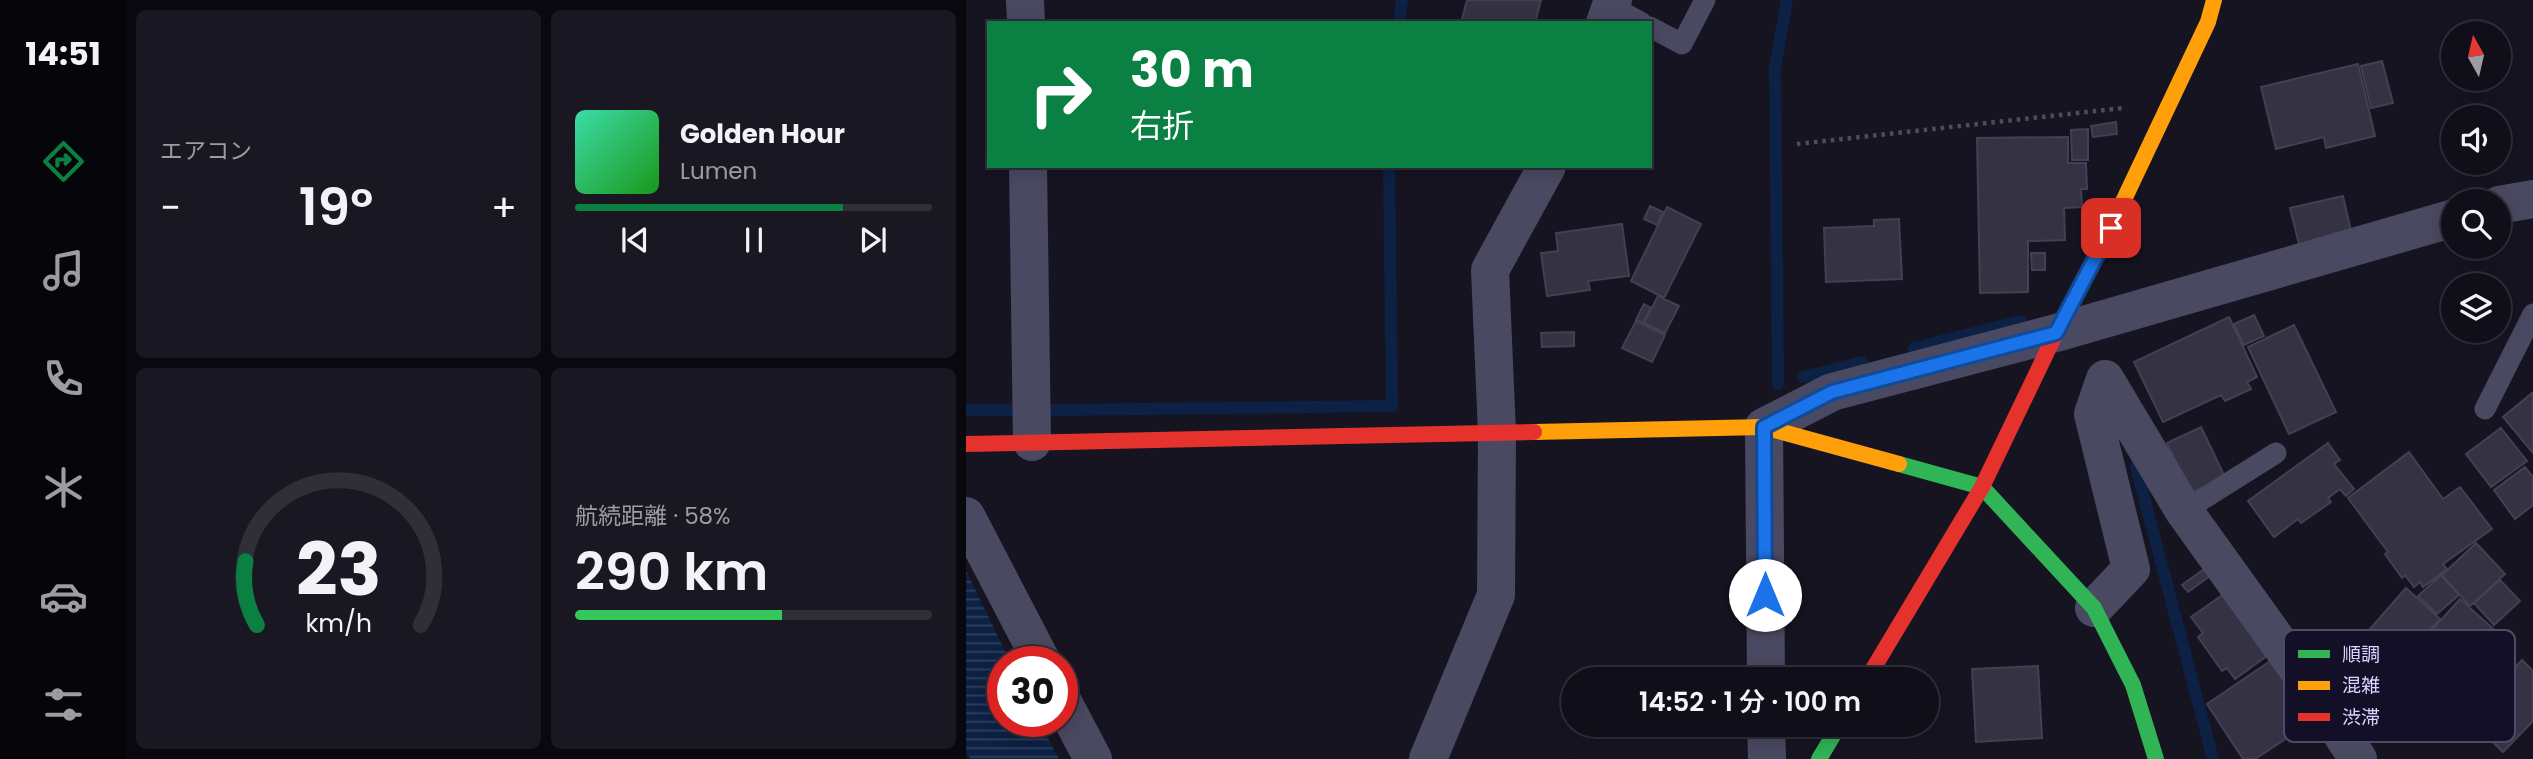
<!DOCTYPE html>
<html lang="ja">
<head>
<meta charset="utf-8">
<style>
  body { margin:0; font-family:Poppins,"Noto Sans JP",sans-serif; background:#191822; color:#f1f3f6; height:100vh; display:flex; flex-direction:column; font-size:26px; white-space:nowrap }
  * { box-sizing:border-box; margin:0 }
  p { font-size:23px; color:#9c9ca2 }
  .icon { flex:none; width:38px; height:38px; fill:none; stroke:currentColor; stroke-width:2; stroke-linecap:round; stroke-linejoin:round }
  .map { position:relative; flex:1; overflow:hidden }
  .side { display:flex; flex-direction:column; gap:10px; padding:10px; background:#09080e; width:840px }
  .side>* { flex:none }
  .top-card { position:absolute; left:21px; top:21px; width:665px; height:147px; border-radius:0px; box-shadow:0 4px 18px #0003,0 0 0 2px #302f38; background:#0b8043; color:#fff; overflow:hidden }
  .needle { width:46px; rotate:352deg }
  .fabs { position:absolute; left:1475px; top:21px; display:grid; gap:14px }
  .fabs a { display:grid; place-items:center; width:70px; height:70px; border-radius:50%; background:#100f19; box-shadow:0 4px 18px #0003,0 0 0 2px #302f38; font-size:35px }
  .speed { position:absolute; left:21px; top:646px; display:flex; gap:14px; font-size:35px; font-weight:700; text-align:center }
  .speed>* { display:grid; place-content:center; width:91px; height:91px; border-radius:50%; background:#100f19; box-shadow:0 4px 18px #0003,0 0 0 2px #302f38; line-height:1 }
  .speed .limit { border:10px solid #d22; background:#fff; color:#111 }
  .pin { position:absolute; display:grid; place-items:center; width:60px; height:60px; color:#fff; margin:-30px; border-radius:14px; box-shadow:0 4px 10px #0006 }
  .me { position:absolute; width:77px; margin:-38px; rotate:0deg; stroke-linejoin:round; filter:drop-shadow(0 0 5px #0008) }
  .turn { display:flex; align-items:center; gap:24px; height:147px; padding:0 28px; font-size:32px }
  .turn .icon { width:91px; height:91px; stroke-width:2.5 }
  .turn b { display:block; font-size:49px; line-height:60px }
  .big { font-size:52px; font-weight:600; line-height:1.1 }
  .side .tile { flex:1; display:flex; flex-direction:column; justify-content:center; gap:10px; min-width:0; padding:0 24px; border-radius:10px; background:#191822 }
  .side .dial { align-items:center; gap:0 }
  .dial svg { height:182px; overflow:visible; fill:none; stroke:#302f38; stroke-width:7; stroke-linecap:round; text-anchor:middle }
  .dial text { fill:#f1f3f6; stroke:none }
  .song { display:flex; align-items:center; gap:21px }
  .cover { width:84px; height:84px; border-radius:10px; background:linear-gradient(135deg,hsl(160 70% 55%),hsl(120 70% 35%)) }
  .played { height:7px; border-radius:4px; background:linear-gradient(90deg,#0b8043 75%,#302f38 75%) }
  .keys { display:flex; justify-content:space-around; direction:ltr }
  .heat { display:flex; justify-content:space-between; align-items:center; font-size:38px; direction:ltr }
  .charge { height:10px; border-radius:5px; background:linear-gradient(90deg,#34c759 58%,#302f38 0) }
  .side .tiles { flex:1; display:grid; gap:10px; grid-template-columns:repeat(2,1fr) }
  .trip { position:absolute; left:595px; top:667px; width:378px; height:70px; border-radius:35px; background:#100f19; box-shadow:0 4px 18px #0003,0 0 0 2px #302f38; font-weight:600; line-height:70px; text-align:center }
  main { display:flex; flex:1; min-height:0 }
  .tab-bar { display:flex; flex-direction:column; width:126px; justify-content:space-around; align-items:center; background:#06060a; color:#9c9ca2 }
  .tab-bar .icon { width:49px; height:49px }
  .tab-bar .active { color:#0b8043 }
  .tab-bar b { font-size:32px; color:#f1f3f6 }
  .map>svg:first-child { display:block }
  .water { fill:url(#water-rules) }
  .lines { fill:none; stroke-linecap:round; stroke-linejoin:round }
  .stream { stroke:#0d2144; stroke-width:12 }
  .building { fill:#343243; stroke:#433f54; stroke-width:2 }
  .path { stroke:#44505f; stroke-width:4.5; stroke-dasharray:3.5 5; stroke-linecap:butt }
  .lane { stroke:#4a4962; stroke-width:21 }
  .street { stroke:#4a4962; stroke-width:38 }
  .fast { stroke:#30b455; stroke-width:16 }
  .slow { stroke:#ff9f0a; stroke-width:16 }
  .jam { stroke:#e5322d; stroke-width:16 }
  .route-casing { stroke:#114b97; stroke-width:18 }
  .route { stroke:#1a73e8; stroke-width:12 }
  .key { fill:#130f26; stroke:#4e4a67; stroke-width:2 }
  .key-label { font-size:19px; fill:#d9d4ff }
</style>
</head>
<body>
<main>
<nav class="tab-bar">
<b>14:51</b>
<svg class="icon active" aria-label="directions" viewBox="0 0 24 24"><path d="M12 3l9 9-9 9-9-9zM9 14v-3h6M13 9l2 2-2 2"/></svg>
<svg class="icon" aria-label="music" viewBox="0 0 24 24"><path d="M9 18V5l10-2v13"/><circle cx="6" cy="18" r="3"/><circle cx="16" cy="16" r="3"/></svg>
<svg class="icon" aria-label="phone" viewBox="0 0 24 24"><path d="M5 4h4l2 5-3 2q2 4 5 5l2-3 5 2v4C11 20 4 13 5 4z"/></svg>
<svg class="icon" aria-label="climate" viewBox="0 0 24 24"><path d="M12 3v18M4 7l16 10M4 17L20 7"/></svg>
<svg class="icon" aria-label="car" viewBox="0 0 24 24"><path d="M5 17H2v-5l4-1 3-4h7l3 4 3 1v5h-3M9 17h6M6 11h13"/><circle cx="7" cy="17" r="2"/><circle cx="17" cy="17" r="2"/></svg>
<svg class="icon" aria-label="filters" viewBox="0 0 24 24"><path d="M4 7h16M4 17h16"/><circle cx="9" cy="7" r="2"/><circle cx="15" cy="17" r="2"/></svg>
</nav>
<section class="side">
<div class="tiles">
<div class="tile"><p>エアコン</p>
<div class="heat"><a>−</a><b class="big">19°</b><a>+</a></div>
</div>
<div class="tile">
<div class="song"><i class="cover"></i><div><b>Golden Hour</b><p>Lumen</p></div></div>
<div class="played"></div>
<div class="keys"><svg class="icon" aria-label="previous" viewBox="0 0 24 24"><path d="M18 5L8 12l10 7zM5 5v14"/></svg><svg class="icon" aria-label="pause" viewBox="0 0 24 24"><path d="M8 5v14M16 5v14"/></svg><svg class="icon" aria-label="next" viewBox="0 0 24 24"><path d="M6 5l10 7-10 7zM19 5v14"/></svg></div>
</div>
<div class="tile dial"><svg viewBox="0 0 100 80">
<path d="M14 69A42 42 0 1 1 86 69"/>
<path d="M14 69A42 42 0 0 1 9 41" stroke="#0b8043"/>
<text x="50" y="56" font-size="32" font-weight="700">23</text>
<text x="50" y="72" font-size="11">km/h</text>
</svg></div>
<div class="tile"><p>航続距離 · 58%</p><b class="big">290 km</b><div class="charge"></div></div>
</div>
</section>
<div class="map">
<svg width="1567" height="759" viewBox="0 0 1567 759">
  <defs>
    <pattern id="water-rules" width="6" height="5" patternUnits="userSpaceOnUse" patternTransform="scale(1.75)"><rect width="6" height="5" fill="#0d2144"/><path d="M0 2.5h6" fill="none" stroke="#304060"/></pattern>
  </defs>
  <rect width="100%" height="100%" fill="#161421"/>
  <path class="water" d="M0,571l44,90 -7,1v59h36l20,38h-89l-4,-8z"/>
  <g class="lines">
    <path class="stream" d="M433,23l3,-23
      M948,348l107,-27
      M837,377l59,-15
      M812,384l-3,-317 12,-67
      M0,410h46
      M84,410l342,-4 -3,-240
      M1170,467l77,292"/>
  </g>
  <path class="building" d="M501,0h74l-6,23h-74z
    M1416,61l11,42 -22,5 -10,-42z
    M1392,64l17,72 -49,12 -2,-11 -48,12 -15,-62z
    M1150,122l1,12 -24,3 -2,-11z
    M1122,129v31h-16l-1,-30z
    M1102,137v26h18l1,26h-6l1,18 -18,1 1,32 -37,1v51l-48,1 -3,-155z
    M1377,196l8,35 -52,13 -9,-36z
    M684,206l13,6 -6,13 -13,-6z
    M701,207l34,17 -37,74 -33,-17z
    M933,219l3,60 -76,3 -2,-54 50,-2v-6z
    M656,224l7,52 -41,5 2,9 -43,6 -6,-43 17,-2 -2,-18z
    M1065,253h14v17h-13z
    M692,296l21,10 -14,27 -21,-10z
    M678,304l7,4 -8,15 -7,-3z
    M1288,315l10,21 -20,9 -10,-21z
    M1263,317l28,60 -10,5 4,7 -26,12 -4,-6 -58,27 -29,-60z
    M670,321l29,14 -13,27 -30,-14z
    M1328,325l42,87 -47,22 -41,-87z
    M608,332v14l-32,1 -1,-14z
    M1566,393h1v60l-30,-36z
    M1235,427l24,50 -34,16 -24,-50z
    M1535,428l26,33 -36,26 -25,-33z
    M1362,443l12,17 -6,4 20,25 -8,7 -6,-7 -12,9 3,4 -30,21 -3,-4 -24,18 -26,-36z
    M1443,452l34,47 17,-12 32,42 -49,35 4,5 -24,18 -3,-5 -6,5 -9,-12 -3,3 -17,-24 3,-2 -40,-54z
    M1559,467l8,10v28l-18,14 -21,-29z
    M1510,543l29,31 -35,32 -28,-31z
    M1238,569l6,7 -22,16 -6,-7z
    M1475,575l18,20 -22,19 -19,-18z
    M1534,580l20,21 -26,24 -20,-22z
    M1440,588l34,31 -36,40 -34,-30z
    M1258,594l44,61 -33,24 -8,-11 -5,3 -24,-34 5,-4 -12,-16z
    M1494,599l48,43 -90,99 -47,-43z
    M1309,658l41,61 -61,40h-12l-36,-55z
    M1556,660l11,11v50l-30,31 -36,-35z
    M1072,666l4,72 -66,4 -4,-73z"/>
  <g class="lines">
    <path class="path" d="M831,144l326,-36"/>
    <path class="lane" d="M645,6l31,17
      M684,27l32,17 23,-44
      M1519,409l48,-95
      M1218,511l92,-58
      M1351,696l49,-38"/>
    <path class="street" d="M59,0l1,23
      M639,23l8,-23
      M62,166l4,276
      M1533,205l34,-6
      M0,516l76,146
      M1128,608l37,-39 -38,-155 12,-35 79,132 133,185 41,63
      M800,679l-2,-252 68,-35 224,-59 398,-115
      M96,700l31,59
      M800,724l1,35
      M462,759l68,-164 1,-162 -7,-163 57,-104"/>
    <path class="fast" d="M933,464l83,23 112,121 39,77 23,74
      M853,759l21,-35"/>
    <path class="slow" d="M1136,246l106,-224 6,-22
      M568,432l230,-5 135,37"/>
    <path class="jam" d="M0,444l568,-12
      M901,679l115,-192 74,-154 46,-87"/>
  </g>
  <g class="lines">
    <g class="route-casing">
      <path id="route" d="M799,595l-1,-168 68,-35 224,-59 55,-105"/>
    </g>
    <use href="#route" class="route"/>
  </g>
  <rect x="1318" y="630" width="231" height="112" rx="10" class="key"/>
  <rect x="1332" y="650" width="32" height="8" fill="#30b455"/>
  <rect x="1332" y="681" width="32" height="9" fill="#ff9f0a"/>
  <rect x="1332" y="713" width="32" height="8" fill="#e5322d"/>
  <g class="key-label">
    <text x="1376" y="661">順調</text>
    <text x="1376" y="692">混雑</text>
    <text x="1376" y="724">渋滞</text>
  </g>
</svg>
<div class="fabs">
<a><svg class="needle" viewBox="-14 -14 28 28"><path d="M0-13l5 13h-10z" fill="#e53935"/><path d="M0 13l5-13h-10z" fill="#9c9ca2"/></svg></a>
<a><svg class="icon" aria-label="sound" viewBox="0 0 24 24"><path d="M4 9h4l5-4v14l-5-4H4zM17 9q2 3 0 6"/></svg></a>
<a><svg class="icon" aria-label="search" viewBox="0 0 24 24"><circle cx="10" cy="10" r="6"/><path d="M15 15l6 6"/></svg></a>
<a><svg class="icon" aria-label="layers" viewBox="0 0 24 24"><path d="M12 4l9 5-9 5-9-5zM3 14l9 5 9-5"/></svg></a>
</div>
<div class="speed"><div class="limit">30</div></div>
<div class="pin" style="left:1145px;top:228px;background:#d93025"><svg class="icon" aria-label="arrive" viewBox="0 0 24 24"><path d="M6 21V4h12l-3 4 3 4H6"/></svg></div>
<svg class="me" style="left:799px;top:595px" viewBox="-20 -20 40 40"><circle r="19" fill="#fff"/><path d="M0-13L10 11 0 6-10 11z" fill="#1a73e8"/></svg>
<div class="trip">14:52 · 1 分 · 100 m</div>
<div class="top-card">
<div class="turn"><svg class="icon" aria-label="right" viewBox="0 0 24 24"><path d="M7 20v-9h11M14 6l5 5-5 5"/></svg><div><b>30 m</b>右折</div></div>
</div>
</div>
</main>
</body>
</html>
